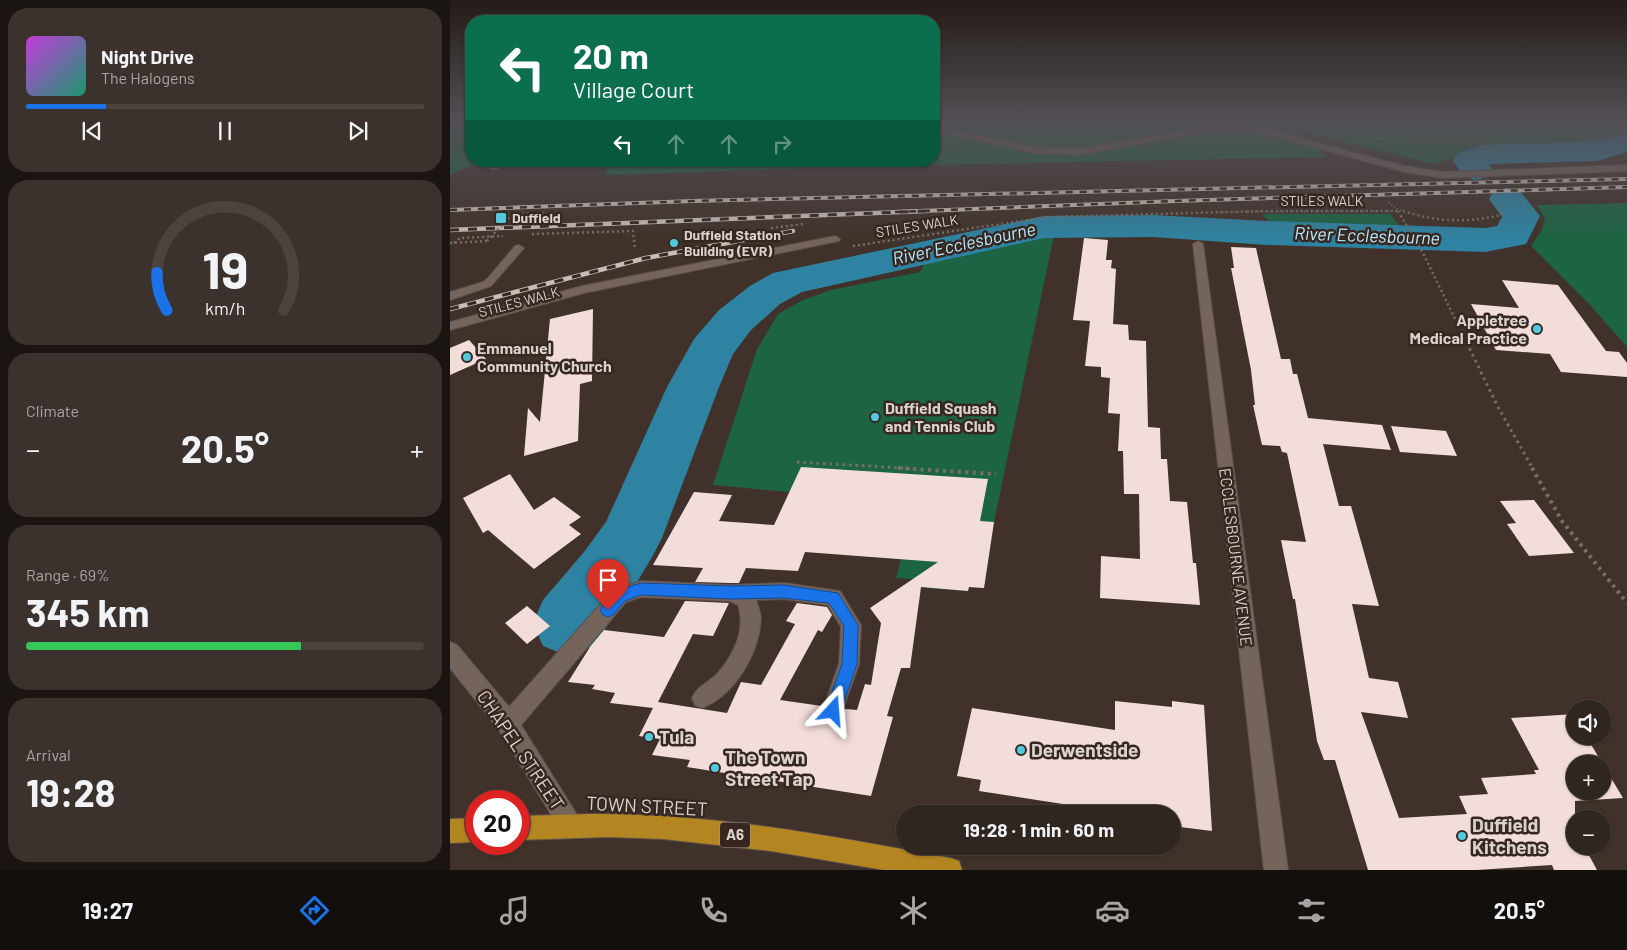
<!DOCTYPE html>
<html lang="en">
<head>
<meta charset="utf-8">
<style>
  body { margin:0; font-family:Barlow,sans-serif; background:#3c322d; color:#f1f3f6; height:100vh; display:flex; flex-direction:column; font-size:19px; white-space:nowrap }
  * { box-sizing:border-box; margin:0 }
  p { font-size:16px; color:#a8a5a5 }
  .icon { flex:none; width:28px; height:28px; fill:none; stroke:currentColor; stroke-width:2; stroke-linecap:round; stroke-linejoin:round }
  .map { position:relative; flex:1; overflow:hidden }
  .details { display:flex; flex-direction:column; gap:8px; padding:8px; background:#1a1512; width:450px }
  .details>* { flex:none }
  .top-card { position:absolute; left:15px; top:15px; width:475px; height:152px; border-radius:20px; box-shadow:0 1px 4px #0004,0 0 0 1px #4b433e; background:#0b6e4f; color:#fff; overflow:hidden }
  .controls { position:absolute; left:1116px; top:700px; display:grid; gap:10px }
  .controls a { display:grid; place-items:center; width:45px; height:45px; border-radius:50%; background:#302620; box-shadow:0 1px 4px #0004,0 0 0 1px #4b433e; font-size:25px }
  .speed { position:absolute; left:15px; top:790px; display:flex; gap:10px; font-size:25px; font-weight:700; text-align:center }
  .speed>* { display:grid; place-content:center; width:65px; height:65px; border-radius:50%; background:#302620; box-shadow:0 1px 4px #0004,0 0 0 1px #4b433e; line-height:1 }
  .speed .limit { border:8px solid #d22; background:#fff; color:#111 }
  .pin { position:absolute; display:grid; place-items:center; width:42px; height:42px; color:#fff; margin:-51px -21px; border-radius:50% 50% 50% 0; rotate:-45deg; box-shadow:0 0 5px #0007 }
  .pin .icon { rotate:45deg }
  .me { position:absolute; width:55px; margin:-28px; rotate:19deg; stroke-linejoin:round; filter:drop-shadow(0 0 4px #0008) }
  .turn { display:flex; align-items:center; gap:18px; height:105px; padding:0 25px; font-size:22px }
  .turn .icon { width:65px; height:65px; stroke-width:2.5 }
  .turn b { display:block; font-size:35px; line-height:42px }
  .lanes { display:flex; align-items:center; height:48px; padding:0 25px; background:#0003; justify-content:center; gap:25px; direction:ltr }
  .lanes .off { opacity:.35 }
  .big { font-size:38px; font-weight:700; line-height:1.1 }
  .details .card { flex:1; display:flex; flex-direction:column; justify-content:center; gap:8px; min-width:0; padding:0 18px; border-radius:20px; background:#3c322d }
  .details .dial { align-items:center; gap:0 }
  .dial svg { height:130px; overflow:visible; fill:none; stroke:#4b433e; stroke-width:7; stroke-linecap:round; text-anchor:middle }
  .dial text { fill:#f1f3f6; stroke:none }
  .song { display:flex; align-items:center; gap:15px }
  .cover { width:60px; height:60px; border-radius:8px; background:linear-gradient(135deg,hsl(290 70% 55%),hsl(160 70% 35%)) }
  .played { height:5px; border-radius:2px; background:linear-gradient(90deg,#1a73e8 20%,#4b433e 20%) }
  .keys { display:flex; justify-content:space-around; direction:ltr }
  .heat { display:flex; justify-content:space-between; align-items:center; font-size:28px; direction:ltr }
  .charge { height:8px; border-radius:4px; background:linear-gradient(90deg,#34c759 69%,#4b433e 0) }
  .trip { position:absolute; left:446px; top:805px; width:285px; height:50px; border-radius:25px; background:#302620; box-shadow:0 1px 4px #0004,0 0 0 1px #4b433e; font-weight:700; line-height:50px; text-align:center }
  .tabs { display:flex; height:80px; justify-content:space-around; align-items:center; background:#130f0d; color:#a8a5a5 }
  .tabs .icon { width:35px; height:35px }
  .tabs .current { color:#1a73e8 }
  .tabs b { font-size:22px; color:#f1f3f6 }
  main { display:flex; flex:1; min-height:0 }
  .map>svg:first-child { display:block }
  .green { fill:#1c6443 }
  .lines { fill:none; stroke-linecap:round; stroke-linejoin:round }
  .river { fill:#2f83a2; fill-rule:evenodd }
  .building { fill:#f3ddda; fill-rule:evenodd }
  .minor-casing { stroke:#5d504b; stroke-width:2 }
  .highway-casing { stroke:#5d504b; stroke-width:2 }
  .path-far3 { stroke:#7a6e68; stroke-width:2; stroke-dasharray:1 2.5; stroke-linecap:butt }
  .path-far2 { stroke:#7a6e68; stroke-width:2.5; stroke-dasharray:2 3; stroke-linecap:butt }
  .path-far1 { stroke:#7a6e68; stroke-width:3; stroke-dasharray:2.5 4; stroke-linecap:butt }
  .path { stroke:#7a6e68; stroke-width:4; stroke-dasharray:3 4.5; stroke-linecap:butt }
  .minor { fill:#74645b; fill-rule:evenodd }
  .highway { fill:#b48622; fill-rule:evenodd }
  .rail-far1-casing { stroke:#c7bdb8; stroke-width:4 }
  .rail-casing { stroke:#c7bdb8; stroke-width:4.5 }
  .rail-far1 { stroke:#362821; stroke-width:2.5; stroke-dasharray:7; stroke-linecap:butt }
  .rail { stroke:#362821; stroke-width:3; stroke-dasharray:9; stroke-linecap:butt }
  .path-bridge { stroke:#7a6e68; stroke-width:2.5; stroke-dasharray:2 3; stroke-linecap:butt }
  .route { fill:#1a73e8; stroke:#114b97 }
  .poi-dot { fill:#53cadc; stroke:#362821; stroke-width:2 }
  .labels { text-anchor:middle; stroke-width:5; stroke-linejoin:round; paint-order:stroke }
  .far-street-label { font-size:14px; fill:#dbd2cd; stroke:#362821 }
  .far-poi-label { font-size:14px; font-weight:bold; fill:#dbd2cd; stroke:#362821; text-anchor:start }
  .shield { fill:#362821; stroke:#aa9f99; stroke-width:1 }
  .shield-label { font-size:15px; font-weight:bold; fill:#dbd2cd }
  .poi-label { font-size:16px; font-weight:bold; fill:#dbd2cd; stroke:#362821; text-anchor:start }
  .street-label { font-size:16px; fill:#dbd2cd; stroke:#362821 }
  .water-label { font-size:18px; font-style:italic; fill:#b8e9fe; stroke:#362821 }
  .near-poi-label { font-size:19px; font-weight:bold; fill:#dbd2cd; stroke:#362821; text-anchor:start }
  .near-street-label { font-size:19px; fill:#dbd2cd; stroke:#362821 }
</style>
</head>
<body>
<main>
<section class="details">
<div class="card">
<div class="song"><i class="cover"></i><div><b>Night Drive</b><p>The Halogens</p></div></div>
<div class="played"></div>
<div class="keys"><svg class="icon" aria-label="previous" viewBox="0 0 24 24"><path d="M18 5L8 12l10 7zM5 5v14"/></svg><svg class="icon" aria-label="pause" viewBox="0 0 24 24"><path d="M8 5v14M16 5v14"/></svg><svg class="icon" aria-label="next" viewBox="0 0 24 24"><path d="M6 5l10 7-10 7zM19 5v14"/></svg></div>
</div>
<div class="card dial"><svg viewBox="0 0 100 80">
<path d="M14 69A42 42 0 1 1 86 69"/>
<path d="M14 69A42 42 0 0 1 8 46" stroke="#1a73e8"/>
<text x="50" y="56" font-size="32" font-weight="700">19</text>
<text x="50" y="72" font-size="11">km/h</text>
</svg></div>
<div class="card"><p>Climate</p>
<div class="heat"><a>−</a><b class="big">20.5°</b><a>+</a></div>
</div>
<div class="card"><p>Range · 69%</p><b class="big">345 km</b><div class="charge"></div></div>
<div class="card"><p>Arrival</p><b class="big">19:28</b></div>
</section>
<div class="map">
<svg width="1177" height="870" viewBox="0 0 1177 870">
  <rect width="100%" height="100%" fill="#40322a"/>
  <path class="green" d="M0,120h21v41h10l-31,14z
    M484,120h693v15l-37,10 -124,6 -13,7 -19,6 -139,-34 32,27 -451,9 -271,9 6,-14h323z
    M1177,203v144l-36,-41 -60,-60 10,-15 4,-12 -8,-14z
    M812,214h128l14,18 -129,-4z
    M604,235l-60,287 -10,66 -15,-1 -1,4 -41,-3 1,-8 -32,-2 5,-19 -52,-4 12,-35 -72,-28 -76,-7 44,-136 21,-35 25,-14 28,-10 89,-18 7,-13z"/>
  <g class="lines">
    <path class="river" d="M1177,133v19l-30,9 -108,3 4,6 -5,7 -12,3 -12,-3 -11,-16 4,-7 23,-9 115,-4z
      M1057,188l13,3 20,25 -14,28 -41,8 -218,-7 -114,-8 -109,1 -242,54 -22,12 -29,26 -18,24 -14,33 -57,151 -10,19 -22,37 -37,52 -25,10 -25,-10 -10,-23 10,-23 41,-48 22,-30 61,-135 27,-48 25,-29 31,-24 23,-13 271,-57 109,-1 114,6 218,7 12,-2 5,-9 -13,-18 5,-8z"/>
  </g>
  <path class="building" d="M634,238l24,2 -2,20h6l-1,8 5,1 -3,55 15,1 1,15 17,1 2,86 12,1 1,31h6l3,42 17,1 6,61h3l4,42 -100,-7 1,-42 39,3 -1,-65h-15l-1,-43h-5l2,-37 -12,-1 2,-35 -9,-1v-10l-16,-1 5,-45 -17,-1z
    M781,247l25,1 25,111h9l3,15h4l11,44 74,7 9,25 -68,-6 16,62h12l28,100 -27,-2 17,74 29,4 10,36 -47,-6 38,106 68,-4 -8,-18 29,-2 -7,-16 55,-4 -2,-4h5l-28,-52 64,-4v22h11l37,62 -48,3v45h9l13,24h-43l-2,-5 -75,5h-109l-33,-110h-11l-7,-19 -22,-142h-2l-12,-59 25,2 -19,-89 -5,-1 -2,-6 -18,-1 -9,-40h2l-4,-35 -20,-102h3zM1125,764h27v27h-27z
    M1052,280l56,5 48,66 13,1 8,11v14l-66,-5 -11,-18 -54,-4 -25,-46 48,4z
    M143,309l-1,72 -12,3 -2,57 -54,15 4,-48 12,14 10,-103z
    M19,340l17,19 -36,16v-27z
    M941,426l55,5 11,25 -57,-4z
    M351,467l187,12 -8,42 14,1 -10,66 -15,-1 -1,4 -47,-4 -11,81h-9l-14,48 6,1 -22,79 -184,-29 3,-7 -38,-5 8,-16 -21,-3 14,-28 -43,-5 5,-10 -23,-4 3,-4 -27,-3 22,-35 14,-17 60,7 21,-36 44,2 -16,33 -20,-2 -35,68 69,11 14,-31 20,3 34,-61 -9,-3 11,-18 30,4 5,8 -10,17 -4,-2 -38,70 42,6 -2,6 5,8 7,4 9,-4 4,-11 12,1 8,-26 6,1 10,-62 -11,-15 68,-46 -133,-10 -7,19 -52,-3 -7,15h-8l-36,-1 8,-14 -50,-3 41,-73 38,3 -13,26 55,4z
    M60,474l24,36 20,-13 27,20 -12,8 12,9 -47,35 -46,-39 -5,3 -20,-35z
    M1084,500l40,53 -45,3 -22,-32 9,-1 -16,-22z
    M77,606l23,20 -23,18 -22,-21z
    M665,701l57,6v-6l32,4 8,126 -40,-5v-12h-77v-5l-116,-18 2,-11 -24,-4 15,-68 143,22z"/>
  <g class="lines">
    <g class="minor-casing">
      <path id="minor" d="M784,125l35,5 136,36 37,6 185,-7v6l-185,7 -37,-6 -137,-37 -34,-6 -39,4 -116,22 -44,-2 -101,-22v-4l101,20 44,2 116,-20z
        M49,161h12l-15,8h-6v-4z
        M385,236l5,3 -1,2 -255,52 -134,37v-8l132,-36z
        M748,241l5,3 85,626h-24l-71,-626z
        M69,245l5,3 -33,38 -41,14v-8l33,-10 5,-4 27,-32z
        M191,581l90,4 53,-2 56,8 21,34 -2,39 -19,54 -7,4 -7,-4 -4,-7 17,-47 2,-37 -13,-22 -44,-6 -28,1c2,6 5,13 5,19 -2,35 -26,76 -59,89l-7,-3 -3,-7c5,-12 16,-15 25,-24 17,-19 29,-45 21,-69l-8,-4 -89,-4 -15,5 -105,123 58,93 4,8 -4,8 -8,4 -8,-4 -64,-104 -49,-62v-26l7,3 52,62 104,-117z"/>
    </g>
    <g class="highway-casing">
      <path id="highway" d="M141,814c121,-1 240,22 359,44l9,3 3,9h-78l-113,-19 -108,-12 -54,-2 -90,3v-24z
        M26,818v24l-26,1v-24z"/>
    </g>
    <path class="path-far3" d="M1133,120l5,10
      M920,138c87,7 172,1 257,-17
      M1045,199l6,7v6
      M939,202l10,10
      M947,209l10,3
      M770,212l177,-1"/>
    <path class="path-far2" d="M948,211l25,42 36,74
      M953,211c34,11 63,12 98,4v-4
      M62,214l32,-1
      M321,228l32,-4
      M82,234l101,-3 2,19
      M0,243l37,-2
      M4,243l6,-5 43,-2
      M403,246l195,-29 215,-6h134"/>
    <path class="path-far1" d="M1008,325l40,82 35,62
      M347,462l122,7"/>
    <path class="path" d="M448,468l98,6
      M1082,468l30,53 65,82"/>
    <use href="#minor" class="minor"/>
    <use href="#highway" class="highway"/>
    <g class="rail-far1-casing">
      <path id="rail-far1" d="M0,210l242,-9 935,-22
        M445,212l280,-11 452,-14"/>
    </g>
    <g class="rail-casing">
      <path id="rail" d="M0,230l476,-19
        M0,309l196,-51 147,-27"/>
    </g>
    <use href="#rail-far1" class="rail-far1"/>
    <use href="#rail" class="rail"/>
    <path class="path-bridge" d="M37,241l25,-27"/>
  </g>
  <linearGradient id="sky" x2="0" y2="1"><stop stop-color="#231c17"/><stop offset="0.5" stop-color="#534f55"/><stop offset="1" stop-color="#534f55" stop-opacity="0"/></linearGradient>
  <rect width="1177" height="242" fill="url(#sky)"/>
  <path class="route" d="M191,583l90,3 53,-1 54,8 20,32 -1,39 -18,53 -6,2 -5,-2 -3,-6 17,-47 2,-38 -15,-23 -45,-5 -53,1 -90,-4 -16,6 -12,14 -5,2 -5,-2 -3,-5c9,-17 24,-22 41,-27z"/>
  <g class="poi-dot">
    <rect x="45" y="212" width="12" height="12" rx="2.5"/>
    <circle cx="224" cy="243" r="5"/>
    <circle cx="1087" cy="329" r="5"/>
    <circle cx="17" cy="357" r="5"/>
    <circle cx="425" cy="417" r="5"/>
    <circle cx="199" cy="737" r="5"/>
    <circle cx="571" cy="750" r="5"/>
    <circle cx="265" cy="768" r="5"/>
    <circle cx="1012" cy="836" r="5"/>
  </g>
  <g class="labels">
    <g class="far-street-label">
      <text x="872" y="206">STILES WALK</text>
      <text transform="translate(467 226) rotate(-9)" y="5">STILES WALK</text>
      <text transform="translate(69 302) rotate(-15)" y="5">STILES WALK</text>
    </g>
    <g class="far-poi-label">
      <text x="62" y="223">Duffield</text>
      <text x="234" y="240">Duffield Station<tspan x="234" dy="16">Building (EVR)</tspan></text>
    </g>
    <rect class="shield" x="270" y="822.5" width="30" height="25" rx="4"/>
    <g class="shield-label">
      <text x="285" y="840">A6</text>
    </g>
    <g class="poi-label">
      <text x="1077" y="326" text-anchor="end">Appletree<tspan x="1077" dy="18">Medical Practice</tspan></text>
      <text x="27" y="354">Emmanuel<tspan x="27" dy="18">Community Church</tspan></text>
      <text x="435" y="414">Duffield Squash<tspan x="435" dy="18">and Tennis Club</tspan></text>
    </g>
    <g class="street-label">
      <text transform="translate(786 557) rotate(83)" y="6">ECCLESBOURNE AVENUE</text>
    </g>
    <g class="water-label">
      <text transform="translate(917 236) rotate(2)" y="6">River Ecclesbourne</text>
      <text transform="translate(514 244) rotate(-12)" y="6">River Ecclesbourne</text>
    </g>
    <g class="near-poi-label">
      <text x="209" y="744">Tula</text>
      <text x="581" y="757">Derwentside</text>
      <text x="275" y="764">The Town<tspan x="275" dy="22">Street Tap</tspan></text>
      <text x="1022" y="832">Duffield<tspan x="1022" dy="22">Kitchens</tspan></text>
    </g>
    <g class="near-street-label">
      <text transform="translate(71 750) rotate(56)" y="7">CHAPEL STREET</text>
      <text transform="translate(197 806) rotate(3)" y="7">TOWN STREET</text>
    </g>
  </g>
</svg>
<div class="controls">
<a><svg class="icon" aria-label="sound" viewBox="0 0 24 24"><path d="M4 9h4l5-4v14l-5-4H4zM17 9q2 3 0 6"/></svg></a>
<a>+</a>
<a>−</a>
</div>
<div class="speed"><div class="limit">20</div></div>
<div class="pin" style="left:158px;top:610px;background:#d93025"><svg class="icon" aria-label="arrive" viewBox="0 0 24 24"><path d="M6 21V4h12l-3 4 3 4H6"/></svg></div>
<svg class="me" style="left:383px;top:711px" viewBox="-20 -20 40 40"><path d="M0-17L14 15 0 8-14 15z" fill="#1a73e8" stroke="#fff" stroke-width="4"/></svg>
<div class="trip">19:28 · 1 min · 60 m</div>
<div class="top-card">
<div class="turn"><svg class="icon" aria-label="left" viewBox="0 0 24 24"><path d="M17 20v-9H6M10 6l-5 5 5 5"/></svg><div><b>20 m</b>Village Court</div></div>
<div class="lanes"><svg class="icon" aria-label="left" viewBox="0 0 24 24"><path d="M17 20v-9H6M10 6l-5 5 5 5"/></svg><svg class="icon off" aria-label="ahead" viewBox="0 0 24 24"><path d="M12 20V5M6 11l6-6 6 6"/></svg><svg class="icon off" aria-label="ahead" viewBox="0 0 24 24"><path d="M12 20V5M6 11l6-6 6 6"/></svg><svg class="icon off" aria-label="right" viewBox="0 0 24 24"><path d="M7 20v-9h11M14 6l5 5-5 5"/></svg></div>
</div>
</div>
</main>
<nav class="tabs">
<b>19:27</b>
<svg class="icon current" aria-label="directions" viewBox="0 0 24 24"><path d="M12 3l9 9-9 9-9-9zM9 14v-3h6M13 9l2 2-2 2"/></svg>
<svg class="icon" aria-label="music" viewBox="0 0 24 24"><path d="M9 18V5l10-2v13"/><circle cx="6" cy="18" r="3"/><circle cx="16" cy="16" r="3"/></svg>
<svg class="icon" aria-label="phone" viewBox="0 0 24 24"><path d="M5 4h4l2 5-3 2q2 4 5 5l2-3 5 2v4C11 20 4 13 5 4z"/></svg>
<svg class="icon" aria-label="climate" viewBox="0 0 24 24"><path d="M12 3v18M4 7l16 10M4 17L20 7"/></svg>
<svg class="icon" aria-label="car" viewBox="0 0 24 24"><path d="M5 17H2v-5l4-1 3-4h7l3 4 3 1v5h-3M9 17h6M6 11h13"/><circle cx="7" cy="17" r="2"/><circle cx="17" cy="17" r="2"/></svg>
<svg class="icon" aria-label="filters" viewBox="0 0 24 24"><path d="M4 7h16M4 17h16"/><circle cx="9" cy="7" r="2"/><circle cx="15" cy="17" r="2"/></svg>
<b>20.5°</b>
</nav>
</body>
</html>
